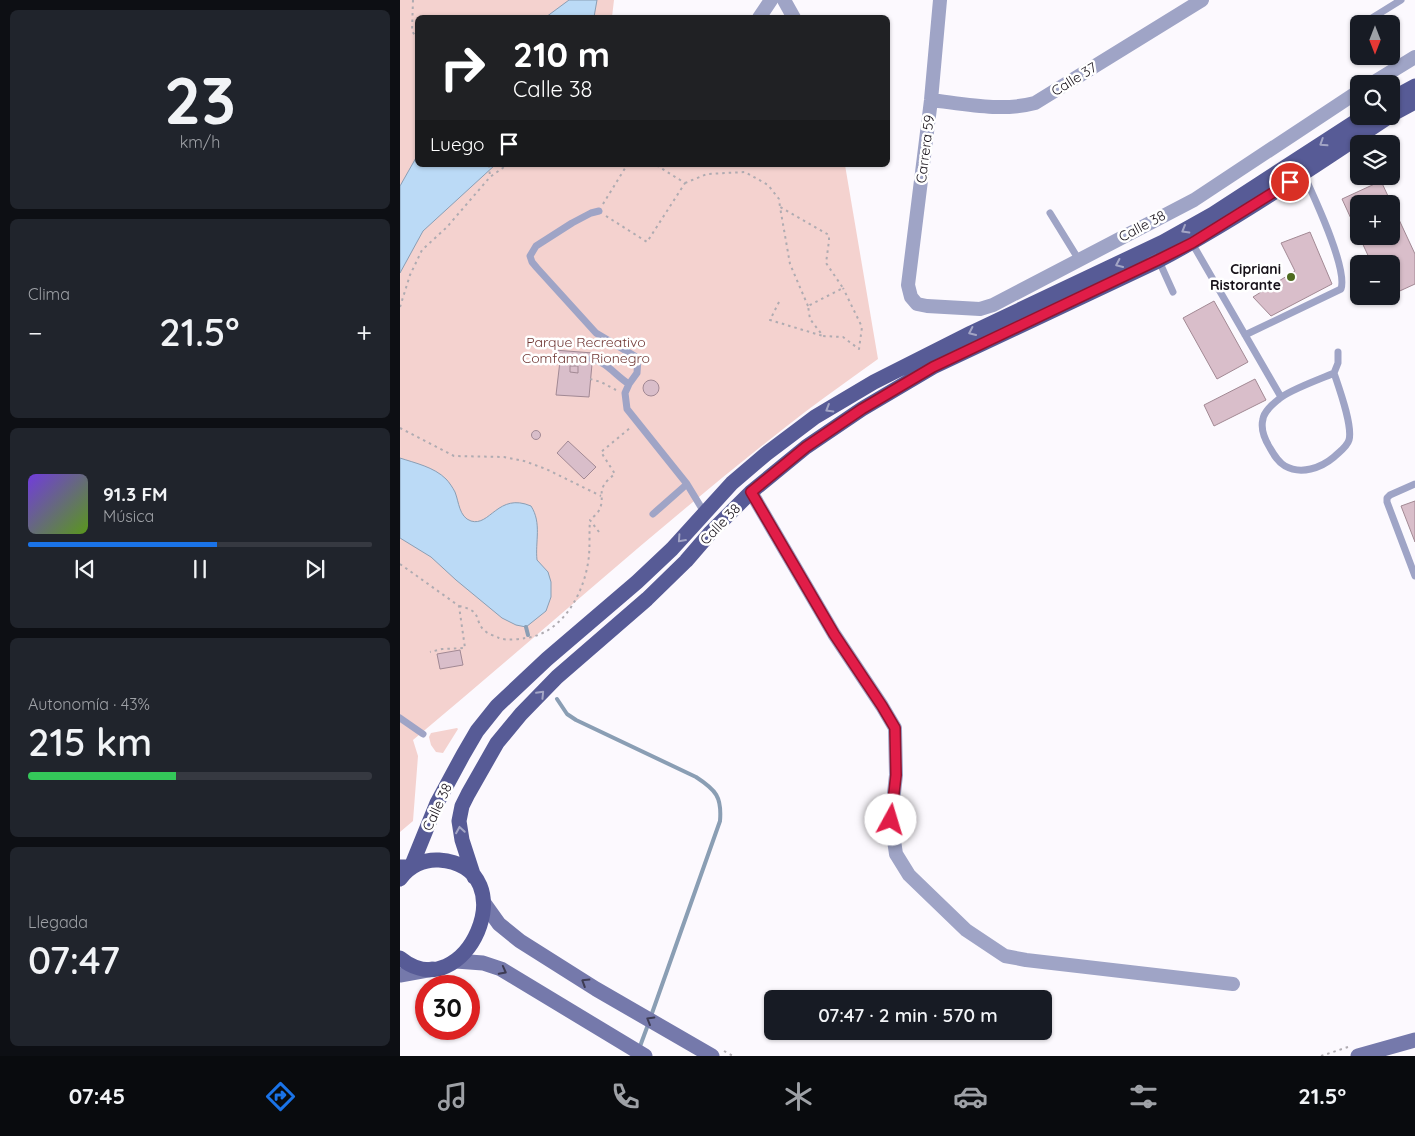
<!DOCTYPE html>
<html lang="es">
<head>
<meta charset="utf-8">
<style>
  body { margin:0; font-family:Quicksand,sans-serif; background:#20242c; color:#f1f3f6; height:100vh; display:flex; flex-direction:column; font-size:19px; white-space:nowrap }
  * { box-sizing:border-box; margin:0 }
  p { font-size:16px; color:#9ea1a6 }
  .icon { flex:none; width:28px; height:28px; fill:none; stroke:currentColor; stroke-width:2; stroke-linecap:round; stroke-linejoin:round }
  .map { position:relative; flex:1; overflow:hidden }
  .sheet { display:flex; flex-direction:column; gap:10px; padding:10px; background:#0d0f14; width:400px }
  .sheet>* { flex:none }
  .banner { position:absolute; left:15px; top:15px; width:475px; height:152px; border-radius:8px; box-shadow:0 1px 4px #0004; background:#202124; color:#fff; overflow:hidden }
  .needle { width:32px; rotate:180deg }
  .buttons { position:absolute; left:950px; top:15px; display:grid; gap:10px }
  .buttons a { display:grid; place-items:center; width:50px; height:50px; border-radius:8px; background:#171b24; box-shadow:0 1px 4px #0004; font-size:25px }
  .speed { position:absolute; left:15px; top:975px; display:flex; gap:10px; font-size:25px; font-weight:700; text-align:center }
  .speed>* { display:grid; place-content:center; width:65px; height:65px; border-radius:50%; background:#171b24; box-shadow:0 1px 4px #0004; line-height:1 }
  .speed .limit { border:8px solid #d22; background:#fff; color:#111 }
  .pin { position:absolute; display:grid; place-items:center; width:42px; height:42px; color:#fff; margin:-21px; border:2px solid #fff; border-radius:50%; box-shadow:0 1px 5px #0007 }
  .me { position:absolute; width:55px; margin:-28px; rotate:6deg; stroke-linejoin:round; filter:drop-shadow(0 0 4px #0008) }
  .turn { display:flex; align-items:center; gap:18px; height:105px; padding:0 15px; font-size:22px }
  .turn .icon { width:65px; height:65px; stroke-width:2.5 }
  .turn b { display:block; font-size:35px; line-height:42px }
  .then { display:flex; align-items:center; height:48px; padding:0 15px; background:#0003; gap:10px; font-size:19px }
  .big { font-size:38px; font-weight:600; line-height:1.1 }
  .sheet .widget { flex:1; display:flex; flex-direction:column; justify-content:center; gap:8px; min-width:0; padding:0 18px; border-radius:8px; background:#20242c }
  .sheet .dial { align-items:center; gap:0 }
  .dial b { font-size:65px; line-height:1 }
  .song { display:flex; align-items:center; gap:15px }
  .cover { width:60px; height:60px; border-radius:8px; background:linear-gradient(135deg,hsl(260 70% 55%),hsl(90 70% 35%)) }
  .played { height:5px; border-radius:2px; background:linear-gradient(90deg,#1a73e8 55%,#363941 55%) }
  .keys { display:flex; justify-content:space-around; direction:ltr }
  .heat { display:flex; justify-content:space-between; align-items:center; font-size:28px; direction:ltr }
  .charge { height:8px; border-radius:4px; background:linear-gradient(90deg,#34c759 43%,#363941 0) }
  .trip { position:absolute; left:364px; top:990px; width:288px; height:50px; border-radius:8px; background:#171b24; box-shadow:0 1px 4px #0004; font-weight:600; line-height:50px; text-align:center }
  .dock { display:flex; height:80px; justify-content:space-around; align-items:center; background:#090b0e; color:#9ea1a6 }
  .dock .icon { width:35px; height:35px }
  .dock .current { color:#1a73e8 }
  .dock b { font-size:22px; color:#f1f3f6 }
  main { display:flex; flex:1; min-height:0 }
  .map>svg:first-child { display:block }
  .green { fill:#f4d2cf }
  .water { fill:#bbdaf6; stroke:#8a9eb4 }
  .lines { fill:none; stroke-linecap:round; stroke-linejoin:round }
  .stream { stroke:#8a9eb4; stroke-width:4 }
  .building { fill:#d9beca; stroke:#a28994 }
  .path { stroke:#afabb1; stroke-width:2; stroke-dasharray:2.5 4; stroke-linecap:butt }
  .lane { stroke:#9fa4c6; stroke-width:7 }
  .street { stroke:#9fa4c6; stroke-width:14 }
  .secondary { stroke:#7579ab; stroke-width:15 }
  .primary { stroke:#575b96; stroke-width:15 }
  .oneway { stroke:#a3a5c5 }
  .oneway2 { stroke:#3d3b53 }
  .route-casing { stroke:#92132f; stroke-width:12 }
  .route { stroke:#e11d48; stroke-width:9 }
  .poi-dot { fill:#4e6b20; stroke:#fff; stroke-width:2 }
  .labels { text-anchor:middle; stroke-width:5; stroke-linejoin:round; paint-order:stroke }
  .street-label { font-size:14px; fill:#171119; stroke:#fff }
  .poi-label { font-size:14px; font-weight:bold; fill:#171119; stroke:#fff; text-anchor:end }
  .park-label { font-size:14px; fill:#713835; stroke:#fff }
</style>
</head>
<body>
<main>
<section class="sheet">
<div class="widget dial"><b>23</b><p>km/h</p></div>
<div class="widget"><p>Clima</p>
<div class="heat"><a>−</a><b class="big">21.5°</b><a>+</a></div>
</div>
<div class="widget">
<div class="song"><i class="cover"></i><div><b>91.3 FM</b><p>Música</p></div></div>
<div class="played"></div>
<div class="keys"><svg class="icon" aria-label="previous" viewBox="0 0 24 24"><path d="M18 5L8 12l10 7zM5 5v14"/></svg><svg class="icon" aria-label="pause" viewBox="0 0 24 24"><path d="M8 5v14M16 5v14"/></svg><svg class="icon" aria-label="next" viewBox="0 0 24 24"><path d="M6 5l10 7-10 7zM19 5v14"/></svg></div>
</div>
<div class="widget"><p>Autonomía · 43%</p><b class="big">215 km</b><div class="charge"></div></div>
<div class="widget"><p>Llegada</p><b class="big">07:47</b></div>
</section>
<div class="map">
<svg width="1015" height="1056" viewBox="0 0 1015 1056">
  <rect width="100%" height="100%" fill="#fcf9fe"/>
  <path class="green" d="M0,0h214l-2,17 -194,1v147h427l33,194c-24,17 -49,35 -73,53 -135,104 -261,219 -392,328l5,16 -5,65 -13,11z
    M57,728l1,1 -15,24 -7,-1 -5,-7 -2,-8 2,-4z"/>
  <path class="water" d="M169,0h28l-3,17h-48z
    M17,156l1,9h77l-72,66 -23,42v-87z
    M0,458c15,5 34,9 46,21 3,3 7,9 9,13 4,10 4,25 16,29 19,6 27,-29 60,-15 11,17 4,36 6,54l11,12 3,10v15l-5,14 -20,16 -10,-2 -14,-7 -46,-38 -25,-23 -31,-19z"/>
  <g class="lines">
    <path class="stream" d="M126,627l2,8
      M157,699l10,15 9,6 120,57c20,13 26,20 24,44l-69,195
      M239,1049l10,-27"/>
  </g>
  <path class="building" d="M981,181l34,73v30l-24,11v-31h-19l-13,-28h32v-32h-32v32l-17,-37z
    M910,232l22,52 -61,32 -18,-19 42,-26 -14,-28z
    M814,301l34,61 -31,17 -34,-61z
    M154,350l39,3 -4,44 -33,-2 4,-34 -7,-1z
    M170,366h8v7l-8,-1z
    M855,379l11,21 -52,26 -10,-21z
    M243 388a8 8 0 1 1 16 0a8 8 0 1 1-16 0Z
    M131.5 435a4.5 4.5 0 1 1 9 0a4.5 4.5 0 1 1-9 0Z
    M168,441l28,26 -12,12 -27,-26z
    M1015,501v41l-14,-36z
    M60,650l3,15 -23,4 -3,-15z"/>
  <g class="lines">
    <path class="path" d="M13,0l-1,31 6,9
      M89,165l1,12
      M285,183l22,-9 38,-2 23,13 11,14 1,8
      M203,204l24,-39
      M206,216l41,26 38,-59 -29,-18
      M379,302l-9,18 53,16
      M408,306l-18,-42 -10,-57 49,28v6l-3,22 17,25 -35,18 2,13 13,17 20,1 16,12 3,-22 -19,-39
      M0,307l10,-32 12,-25 25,-23 43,-50 17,-12
      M190,379l11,3 15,8
      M0,428l54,28 50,1 20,4 22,8 55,27
      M199,532l-9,-12c2,-2 6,-5 8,-8 10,-16 -6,-21 17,-38l-14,-22 29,-24
      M0,564l59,42 6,42 -23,1 -12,3
      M59,606c25,5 14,15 26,25 3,3 10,5 14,7 8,3 19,1 27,0 38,-5 60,-48 63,-83 1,-11 0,-23 1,-35
      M324,1051l9,5
      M921,1056l27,-9"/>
    <path class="lane" d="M972,18l29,-18
      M199,211l-8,2 -19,10 -36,23 -6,10 2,6 5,6 59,65 42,25 -1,15 -8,11 -4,9 2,16 60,75 17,28
      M650,213l29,47
      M792,243l89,154
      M759,261l14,31
      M845,335l96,-46c7,-21 -28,-94 -38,-116
      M192,359c15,3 24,17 37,25
      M934,373c5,15 19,53 15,67 -2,7 -10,12 -15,17 -13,11 -33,18 -49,9 -7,-4 -11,-11 -15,-18 -5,-8 -10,-18 -7,-29 1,-8 10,-15 16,-20 10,-9 42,-20 55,-26l4,-10v-11
      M1015,484l-25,11 -3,3v4l28,74
      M253,514l34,-30
      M0,718l23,16"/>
    <path class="street" d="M384,0l10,18
      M540,0l-9,100 -23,185 3,12 6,7 10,2 53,3 13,-4 201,-105 165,-109
      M359,18l12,-18
      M971,84l44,-27
      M531,100c34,4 71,12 104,3l167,-103
      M351,492l83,142 48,72 13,22 1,47 -5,45 5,34 13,21 57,55 39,26 21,4 207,24"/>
    <path class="secondary" d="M84,903l15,21 21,17 76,48 116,67
      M56,961l27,2 18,6 144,87
      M0,975l33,-6
      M958,1056l57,-16"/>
    <path class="primary" d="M991,99l24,-13
      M991,115l24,-13
      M0,867h11l26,-64 26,-48 14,-24 20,-25 50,-47 90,-77 35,-33 60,-66 34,-29 49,-37 59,-35 97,-49 192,-91 50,-28 151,-98
      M74,877l-12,-37 -3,-19 3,-15 6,-12 29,-51 24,-29 36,-37 90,-78 39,-38 25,-29 40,-40 55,-45 56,-38 71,-42 225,-106c81,-43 156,-95 232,-145
      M0,879c9,-13 24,-20 39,-19 90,7 26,151 -39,98"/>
  </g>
  <defs><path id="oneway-chevron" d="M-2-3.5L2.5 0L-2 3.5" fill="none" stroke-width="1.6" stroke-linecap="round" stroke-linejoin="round" transform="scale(1.25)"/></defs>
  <g class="oneway">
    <use href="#oneway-chevron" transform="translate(923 143) rotate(147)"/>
    <use href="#oneway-chevron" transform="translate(785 230) rotate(150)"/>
    <use href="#oneway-chevron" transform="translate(719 264) rotate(155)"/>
    <use href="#oneway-chevron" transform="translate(572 332) rotate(155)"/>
    <use href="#oneway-chevron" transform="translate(429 409) rotate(149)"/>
    <use href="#oneway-chevron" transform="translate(281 539) rotate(132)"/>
    <use href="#oneway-chevron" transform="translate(141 694) rotate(-46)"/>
    <use href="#oneway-chevron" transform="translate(60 830) rotate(-99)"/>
  </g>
  <g class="oneway2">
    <use href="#oneway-chevron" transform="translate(103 971) rotate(28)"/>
    <use href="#oneway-chevron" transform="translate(185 982) rotate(-148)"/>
    <use href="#oneway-chevron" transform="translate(250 1020) rotate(-150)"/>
  </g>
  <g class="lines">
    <g class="route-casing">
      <path id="route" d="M491,820l5,-45 -1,-47 -13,-22 -48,-72 -83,-142 55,-45 56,-38 71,-42 225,-107 34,-17 98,-61"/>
    </g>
    <use href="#route" class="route"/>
  </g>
  <circle class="poi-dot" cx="891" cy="277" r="5"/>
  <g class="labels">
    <g class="street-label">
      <text transform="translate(674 79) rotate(-32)" y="5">Calle 37</text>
      <text transform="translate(525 149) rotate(-83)" y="5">Carrera 59</text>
      <text transform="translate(742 226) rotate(-28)" y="5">Calle 38</text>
      <text transform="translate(320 524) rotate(-46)" y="5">Calle 38</text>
      <text transform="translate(37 807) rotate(-65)" y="5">Calle 38</text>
    </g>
    <g class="poi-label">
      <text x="881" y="274">Cipriani<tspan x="881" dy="16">Ristorante</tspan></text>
    </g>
    <g class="park-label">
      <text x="186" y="347">Parque Recreativo<tspan x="186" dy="16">Comfama Rionegro</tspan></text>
    </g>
  </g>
</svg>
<div class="buttons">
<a><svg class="needle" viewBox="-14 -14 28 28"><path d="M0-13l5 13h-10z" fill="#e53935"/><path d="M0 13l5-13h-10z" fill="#9ea1a6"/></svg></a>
<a><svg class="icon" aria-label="search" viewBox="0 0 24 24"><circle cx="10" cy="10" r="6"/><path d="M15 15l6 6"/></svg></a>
<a><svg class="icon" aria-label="layers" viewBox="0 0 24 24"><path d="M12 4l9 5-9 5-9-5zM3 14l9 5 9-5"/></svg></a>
<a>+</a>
<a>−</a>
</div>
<div class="speed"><div class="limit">30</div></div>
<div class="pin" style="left:890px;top:182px;background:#d93025"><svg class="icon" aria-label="arrive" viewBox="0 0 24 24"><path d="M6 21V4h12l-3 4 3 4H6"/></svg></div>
<svg class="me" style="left:491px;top:820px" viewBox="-20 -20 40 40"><circle r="19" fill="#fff"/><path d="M0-13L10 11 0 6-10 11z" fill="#e11d48"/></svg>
<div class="trip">07:47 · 2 min · 570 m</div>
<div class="banner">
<div class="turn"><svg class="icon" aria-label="right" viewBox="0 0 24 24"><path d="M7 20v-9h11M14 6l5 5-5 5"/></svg><div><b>210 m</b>Calle 38</div></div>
<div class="then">Luego<svg class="icon" aria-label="arrive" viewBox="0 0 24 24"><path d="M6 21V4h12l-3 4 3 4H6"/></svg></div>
</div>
</div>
</main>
<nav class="dock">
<b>07:45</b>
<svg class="icon current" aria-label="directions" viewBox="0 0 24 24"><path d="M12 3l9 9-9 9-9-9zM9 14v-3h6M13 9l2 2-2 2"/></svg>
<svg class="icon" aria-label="music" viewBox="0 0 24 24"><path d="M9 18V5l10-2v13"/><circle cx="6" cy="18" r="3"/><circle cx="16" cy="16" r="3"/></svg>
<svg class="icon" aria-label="phone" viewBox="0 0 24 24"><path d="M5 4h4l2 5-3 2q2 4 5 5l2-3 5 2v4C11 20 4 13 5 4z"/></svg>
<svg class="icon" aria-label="climate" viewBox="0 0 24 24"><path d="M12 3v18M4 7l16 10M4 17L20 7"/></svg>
<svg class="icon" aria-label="car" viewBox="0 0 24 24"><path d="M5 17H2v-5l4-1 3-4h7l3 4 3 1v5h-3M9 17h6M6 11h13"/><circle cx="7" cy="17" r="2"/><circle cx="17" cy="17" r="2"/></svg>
<svg class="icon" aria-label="filters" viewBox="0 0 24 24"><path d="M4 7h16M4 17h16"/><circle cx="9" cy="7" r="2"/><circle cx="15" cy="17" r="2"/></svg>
<b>21.5°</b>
</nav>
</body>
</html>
